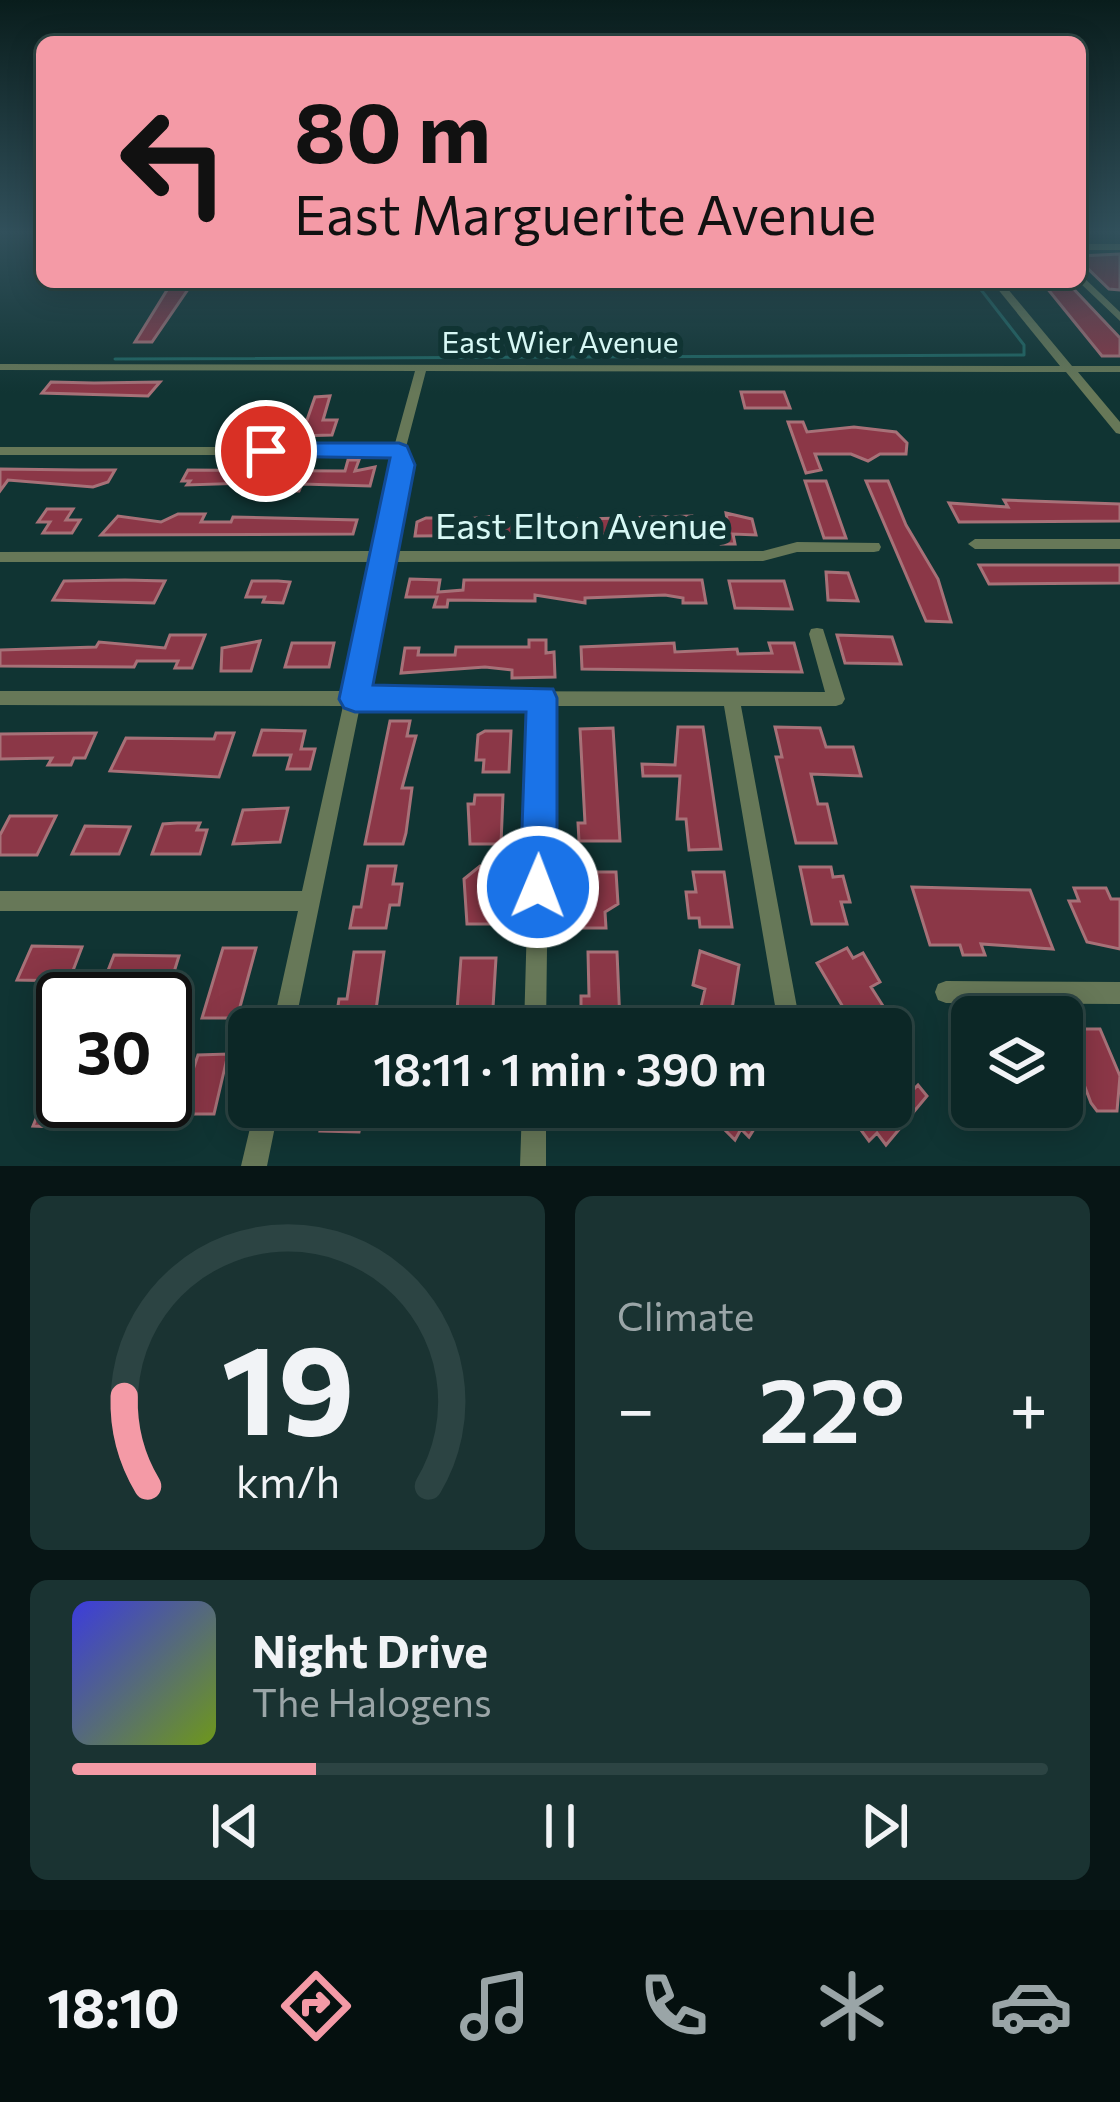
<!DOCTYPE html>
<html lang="en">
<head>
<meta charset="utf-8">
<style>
  body { margin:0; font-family:Commissioner,sans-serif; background:#1a3332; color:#f1f3f6; height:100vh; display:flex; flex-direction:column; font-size:45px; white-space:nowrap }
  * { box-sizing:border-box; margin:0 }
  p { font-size:39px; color:#9aa5a7 }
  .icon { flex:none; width:66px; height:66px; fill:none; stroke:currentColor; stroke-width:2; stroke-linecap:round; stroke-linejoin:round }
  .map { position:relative; height:1166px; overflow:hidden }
  .side { display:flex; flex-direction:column; gap:30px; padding:30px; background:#071515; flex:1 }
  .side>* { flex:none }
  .guide { position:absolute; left:36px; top:36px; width:1050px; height:252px; border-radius:18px; box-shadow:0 6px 30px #0003,0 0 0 3px #2c4443; background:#f49aa6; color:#111; overflow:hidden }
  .buttons { position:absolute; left:951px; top:996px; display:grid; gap:24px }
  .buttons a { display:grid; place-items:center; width:132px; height:132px; border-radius:18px; background:#0c2726; box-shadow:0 6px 30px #0003,0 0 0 3px #2c4443; font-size:60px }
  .speed { position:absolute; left:36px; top:972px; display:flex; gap:24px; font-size:60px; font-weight:700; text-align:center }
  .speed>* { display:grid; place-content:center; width:156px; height:156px; border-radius:50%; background:#0c2726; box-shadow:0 6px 30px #0003,0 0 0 3px #2c4443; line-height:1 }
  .speed .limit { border:6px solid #111; border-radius:18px; background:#fff; color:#111 }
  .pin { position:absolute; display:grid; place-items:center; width:102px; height:102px; color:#fff; margin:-51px; border:6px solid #fff; border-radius:50%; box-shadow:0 3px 12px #0007 }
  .me { position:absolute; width:132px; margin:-66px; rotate:1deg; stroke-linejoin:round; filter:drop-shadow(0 0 9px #0008) }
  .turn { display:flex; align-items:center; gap:42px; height:252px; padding:0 60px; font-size:54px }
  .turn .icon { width:156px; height:156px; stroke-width:2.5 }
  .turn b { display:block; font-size:84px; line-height:102px }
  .big { font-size:90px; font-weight:600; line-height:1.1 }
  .side .card { flex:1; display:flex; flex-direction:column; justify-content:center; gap:18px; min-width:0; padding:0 42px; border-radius:18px; background:#1a3332 }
  .side .dial { align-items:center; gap:0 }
  .dial svg { height:312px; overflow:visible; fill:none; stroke:#2c4443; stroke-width:7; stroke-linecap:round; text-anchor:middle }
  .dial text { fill:#f1f3f6; stroke:none }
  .song { display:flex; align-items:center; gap:36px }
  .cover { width:144px; height:144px; border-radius:18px; background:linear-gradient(135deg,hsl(240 70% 55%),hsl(80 70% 35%)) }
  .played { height:12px; border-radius:6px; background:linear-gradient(90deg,#f49aa6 25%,#2c4443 25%) }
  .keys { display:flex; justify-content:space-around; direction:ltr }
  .heat { display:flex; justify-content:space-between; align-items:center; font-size:66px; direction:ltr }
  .side .tiles { flex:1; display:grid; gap:30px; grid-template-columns:1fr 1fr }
  .card:last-child { grid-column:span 2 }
  .trip { position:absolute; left:228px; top:1008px; width:684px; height:120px; border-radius:18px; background:#0c2726; box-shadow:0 6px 30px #0003,0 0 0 3px #2c4443; font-weight:600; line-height:120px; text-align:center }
  .menu { display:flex; height:192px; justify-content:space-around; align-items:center; background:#05100f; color:#9aa5a7 }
  .menu .icon { width:84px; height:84px }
  .menu .current { color:#f49aa6 }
  .menu b { font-size:54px; color:#f1f3f6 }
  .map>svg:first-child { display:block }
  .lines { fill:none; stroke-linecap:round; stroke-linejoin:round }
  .stream { stroke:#1f6663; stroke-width:3 }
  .building { fill:#8b3747; stroke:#a77178; stroke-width:3 }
  .street { fill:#677858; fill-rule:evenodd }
  .route { fill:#1a73e8; stroke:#114b97; stroke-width:3 }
  .labels { text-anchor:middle; stroke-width:12; stroke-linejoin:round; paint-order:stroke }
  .far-street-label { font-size:30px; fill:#d7f8f5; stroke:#103433 }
  .street-label { font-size:36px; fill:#d7f8f5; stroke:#103433 }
</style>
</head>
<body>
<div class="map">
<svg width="1120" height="1166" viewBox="0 0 1120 1166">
  <rect width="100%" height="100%" fill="#103433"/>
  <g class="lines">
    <path class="stream" d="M115,359l909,-4v-10l-49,-63"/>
  </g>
  <path class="building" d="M1120,254v36l-11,-1 -29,-28v-5z
    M172,282h21l-41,60h-17z
    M1042,282h25l53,56v18h-18z
    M51,382l43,1 66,-1 -12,14 -106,-3z
    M741,392h43l6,16h-45z
    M330,396l-7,24h14l-5,15 -74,2 6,-16 43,-1 8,-23z
    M788,422h15l4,10 47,-5 42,5 11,11 -1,11h-26l-12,7 -17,-7h-36l6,16 -15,3z
    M348,460h11l-4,11 20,-4 -5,19 -68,-2 -3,7h-13l-1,-8 -39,5 2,-5 -61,2 3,-4h-8l6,-11 157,1z
    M0,469l80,1h35l-7,12 -15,5 -85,-7 -8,11z
    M805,481h21l20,57h-22z
    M866,481h22l18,44 32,54 13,43 -25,-1z
    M1004,500l116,4v17l-161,1 -10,-19 59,4z
    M47,509h26l-7,11h14l-8,13h-29l7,-11h-12z
    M726,513l26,6 4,16 -23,-1 2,10h-14l-5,-25h11z
    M178,514h27l-4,8h30l2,-5 124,3 -4,14 -252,1 17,-19 43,6z
    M528,515h21v5l143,-4 3,18 -280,2 2,-14 9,-4h14l-1,4 56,-6 -1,5h34z
    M979,565h141v18l-131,1z
    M826,572l22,1 10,28 -30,-1z
    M410,579l30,1 -2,12 25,-2 1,-10h238l4,23h-23v-5l-18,-3 -80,3v5l-50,-8v6l-87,-1 -1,7h-13l3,-10h-31z
    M64,581l61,-1 40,1 -11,22 -101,-3z
    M252,581h26l12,1 -7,21 -20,-1 2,-5h-19z
    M729,581h55l8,28 -57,-1z
    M170,635h35l-13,33h-17l3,-7h-41l-3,6 -134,-1v-16l96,-3 3,-5 66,6z
    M837,635l55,2 9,27 -56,-1z
    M529,640h17v13l8,-1 1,25 -43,1v-8l-27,-3 -84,6 4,-25h14l-1,7h37l1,-8h73z
    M260,641l-9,30h-30l1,-23z
    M292,643h42l-5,24h-44z
    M674,643l1,9 62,-3 1,5 34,-1 -3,-10h25l8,29 -220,-3 -1,-22z
    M390,721h20l-3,15h9l-14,52h10l-6,45 -3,11h-38z
    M678,727h25l18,122 -32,1 -3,-31h-9l3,-43h-37l-1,-12 33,1z
    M775,727l45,1 6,19h27l8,29 -50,-2 7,30h9l9,39h-40l-20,-86h6z
    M613,728l7,113h-41l-1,-18h7l-5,-94z
    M262,730l43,1 -4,18h14l-5,20h-23l4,-14h-37z
    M485,731h26l-2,41h-26l1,-12h-8l2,-25z
    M96,733l-11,25h-11l-3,7h-23l4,-7 -52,1v-25z
    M216,733h18l-15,44 -109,-6 16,-33 88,1z
    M475,795h28l-2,49h-31l-2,-40h6z
    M288,808l-8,34 -47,2 10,-34z
    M10,816h46l-19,39h-37v-20z
    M177,823h23l-3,7h10l-7,24h-48l11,-30z
    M85,826l45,1 -11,27h-47z
    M368,866h28l-3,18h9l-3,21h-9l-4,23h-36l4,-21h7z
    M480,866l19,4 -2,54h-30l-3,-45z
    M800,867h31l2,10 10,-1 7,26h-9l6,22h-35z
    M575,872h41l2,32 -13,8 1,16h-29z
    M693,872h31l8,55h-32l-1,-9h-10l-3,-26h10z
    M912,887l118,3 23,59 -72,-5 4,11h-22l-3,-10h-30z
    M1074,888h32l5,11h9v50l-33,-7 -18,-41h10z
    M32,946l50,1 -13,34 -52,-1z
    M223,948h33l-19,70h-35z
    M847,948l6,10 10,-5 17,29 -9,5 14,22 -32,15 -36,-61z
    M700,951l39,14 -9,57 -30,-11 5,-22 -12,-4z
    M354,952h30l-10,72 -39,1 4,-26h8z
    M588,952h29l3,71h-39v-27h8z
    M114,955l65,1 -9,29h-28l-5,14h-40z
    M461,958h35l-4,66h-36z
    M1075,1029h25l20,47 -3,35h-20l-6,-8 -23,-61h12z
    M228,1054l-14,60h-82l4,-13h29v-34h29l4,-12z
    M891,1069l19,24 8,-8 9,11 -41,49 -9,-12 -8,8 -25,-34h47z
    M49,1087h14v14h28l-10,27 -48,-2z
    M324,1107h40l-5,25 -39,-1z
    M714,1107h54l-19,30 -8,-8 -6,11 -26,-26z"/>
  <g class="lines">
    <path class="street" d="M1080,244h40v6h-40z
      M1080,274l40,38v9l-41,-39z
      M992,282h10l70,84h48v6h-42l42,50v12l-4,-1 -50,-61 -640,-1 -21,80 4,14 -17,86h371l34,-9 82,1 2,4 -2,4 -5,1h-77l-34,9 -373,1 -27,129 462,1 -16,-58 2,-5 6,-1 6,1 22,70 -3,5 -6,2h-95l60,323h-22l-55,-323h-174l-4,323h-22l9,-323h-173l-66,323h-22l26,-118h-298v-20h302l41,-185 -343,-1v-14h346l29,-129h-375v-10l377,-1 20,-86 -3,-10h-394v-8h394l21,-76 -415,-1v-6l1060,2z
      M975,539h145v10h-145l-7,-5z
      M946,981l174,1v22l-174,-1 -8,-3 -3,-8 3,-8z
      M255,1107h24l-12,59h-26z
      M522,1107h24v59h-26z"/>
  </g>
  <linearGradient id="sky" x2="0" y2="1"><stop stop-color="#091d1c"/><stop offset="0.59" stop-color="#31505b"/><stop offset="1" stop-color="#31505b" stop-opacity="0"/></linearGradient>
  <rect width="1120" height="393" fill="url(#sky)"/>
  <path class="route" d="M266,443h133l8,3 8,19 -42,220 180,4 4,9v189l-6,14 -13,5 -13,-5 -5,-14 6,-175h-171l-11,-4 -5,-9 51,-241 -132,-2 -3,-5z"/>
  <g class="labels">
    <g class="far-street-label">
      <text x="560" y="353">East Wier Avenue</text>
    </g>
    <g class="street-label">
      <text x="581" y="539">East Elton Avenue</text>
    </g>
  </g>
</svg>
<div class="buttons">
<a><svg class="icon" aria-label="layers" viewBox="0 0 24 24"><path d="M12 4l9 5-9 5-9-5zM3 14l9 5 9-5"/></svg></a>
</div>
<div class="speed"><div class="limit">30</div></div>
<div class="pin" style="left:266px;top:451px;background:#d93025"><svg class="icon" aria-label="arrive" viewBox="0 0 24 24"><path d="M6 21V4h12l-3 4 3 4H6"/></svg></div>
<svg class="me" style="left:538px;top:887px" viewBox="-20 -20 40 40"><circle r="17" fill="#1a73e8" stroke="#fff" stroke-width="3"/><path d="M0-11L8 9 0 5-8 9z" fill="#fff"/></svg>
<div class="trip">18:11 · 1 min · 390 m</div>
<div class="guide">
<div class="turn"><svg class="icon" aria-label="left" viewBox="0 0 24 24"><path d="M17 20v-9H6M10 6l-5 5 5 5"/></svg><div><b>80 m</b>East Marguerite Avenue</div></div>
</div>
</div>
<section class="side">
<div class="tiles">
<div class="card dial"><svg viewBox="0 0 100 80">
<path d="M14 69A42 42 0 1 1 86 69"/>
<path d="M14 69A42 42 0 0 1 8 46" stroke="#f49aa6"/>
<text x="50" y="56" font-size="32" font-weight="700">19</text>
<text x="50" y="72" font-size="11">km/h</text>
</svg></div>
<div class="card"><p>Climate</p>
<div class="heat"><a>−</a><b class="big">22°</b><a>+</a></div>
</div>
<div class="card">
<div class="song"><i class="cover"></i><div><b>Night Drive</b><p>The Halogens</p></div></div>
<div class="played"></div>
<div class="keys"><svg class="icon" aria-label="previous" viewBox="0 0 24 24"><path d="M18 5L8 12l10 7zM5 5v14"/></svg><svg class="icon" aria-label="pause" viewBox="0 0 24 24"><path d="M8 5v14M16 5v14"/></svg><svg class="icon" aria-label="next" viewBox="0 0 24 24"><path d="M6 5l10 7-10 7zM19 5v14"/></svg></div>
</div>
</div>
</section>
<nav class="menu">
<b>18:10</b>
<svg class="icon current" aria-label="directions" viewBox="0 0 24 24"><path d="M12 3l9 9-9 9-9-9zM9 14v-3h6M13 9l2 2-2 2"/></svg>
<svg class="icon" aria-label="music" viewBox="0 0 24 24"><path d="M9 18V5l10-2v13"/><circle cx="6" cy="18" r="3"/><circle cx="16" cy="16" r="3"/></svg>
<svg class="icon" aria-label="phone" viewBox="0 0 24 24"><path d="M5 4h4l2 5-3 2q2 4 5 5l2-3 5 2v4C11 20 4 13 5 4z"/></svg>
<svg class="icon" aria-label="climate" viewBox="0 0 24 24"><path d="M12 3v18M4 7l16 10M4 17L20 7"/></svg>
<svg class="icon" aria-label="car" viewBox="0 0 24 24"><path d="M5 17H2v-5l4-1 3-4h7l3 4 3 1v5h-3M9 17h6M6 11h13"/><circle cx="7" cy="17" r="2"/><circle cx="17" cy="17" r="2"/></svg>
</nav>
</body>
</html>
